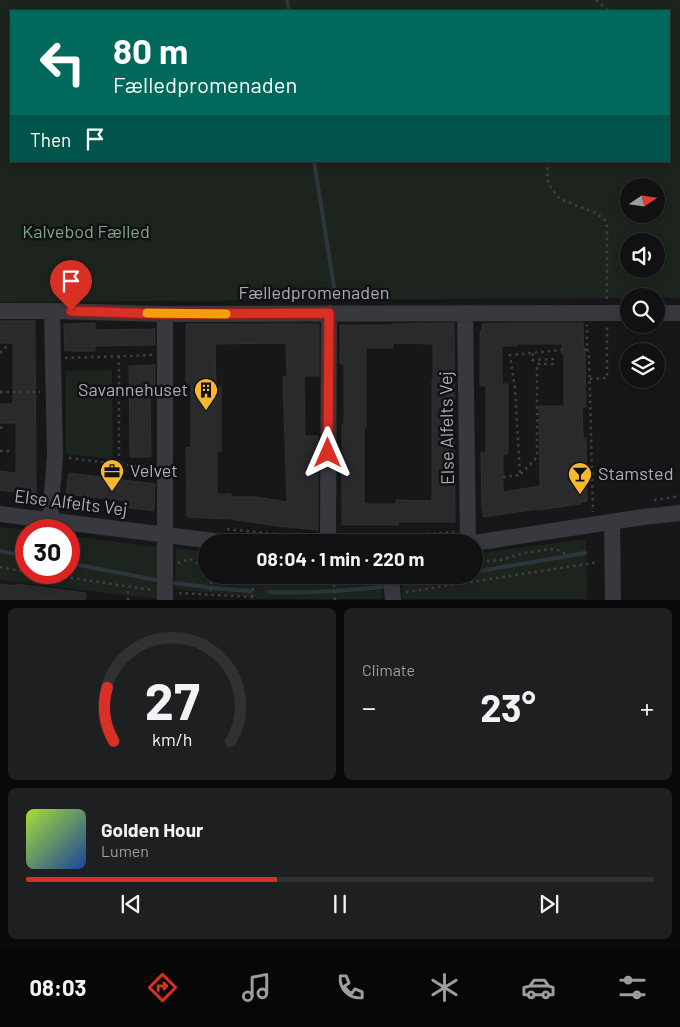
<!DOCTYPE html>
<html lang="en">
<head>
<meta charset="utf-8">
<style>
  body { margin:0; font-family:Barlow,sans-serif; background:#1e1f21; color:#f1f3f6; height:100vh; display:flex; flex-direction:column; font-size:19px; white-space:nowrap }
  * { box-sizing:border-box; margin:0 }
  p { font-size:16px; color:#9c9da0 }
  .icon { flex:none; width:28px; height:28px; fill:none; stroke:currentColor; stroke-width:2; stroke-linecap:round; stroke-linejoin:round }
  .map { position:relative; height:600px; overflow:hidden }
  .side { display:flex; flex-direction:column; gap:8px; padding:8px; background:#09090a; flex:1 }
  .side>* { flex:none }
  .banner { position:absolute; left:10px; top:10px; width:660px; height:152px; border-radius:0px; box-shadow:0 2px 8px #0003,0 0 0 1px #303133; background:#00695c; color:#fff; overflow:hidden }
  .needle { width:32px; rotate:77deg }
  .controls { position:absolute; left:620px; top:178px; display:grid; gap:10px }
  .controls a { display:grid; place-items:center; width:45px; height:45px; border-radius:50%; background:#111113; box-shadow:0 2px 8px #0003,0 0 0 1px #303133; font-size:25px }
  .speed { position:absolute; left:15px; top:519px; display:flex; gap:10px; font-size:25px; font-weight:700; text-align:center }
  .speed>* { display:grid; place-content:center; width:65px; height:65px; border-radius:50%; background:#111113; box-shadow:0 2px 8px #0003,0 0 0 1px #303133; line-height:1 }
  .speed .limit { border:8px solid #d22; background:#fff; color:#111 }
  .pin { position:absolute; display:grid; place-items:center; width:42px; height:42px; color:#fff; margin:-51px -21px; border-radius:50% 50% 50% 0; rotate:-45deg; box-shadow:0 0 5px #0007 }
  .pin .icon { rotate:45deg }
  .me { position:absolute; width:55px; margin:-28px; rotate:0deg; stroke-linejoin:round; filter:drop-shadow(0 0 4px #0008) }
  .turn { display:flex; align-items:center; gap:18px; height:105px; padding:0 20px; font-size:22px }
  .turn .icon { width:65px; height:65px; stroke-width:2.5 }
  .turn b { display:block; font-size:35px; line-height:42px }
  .then { display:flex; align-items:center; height:48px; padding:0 20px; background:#0003; gap:10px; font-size:19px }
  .big { font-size:38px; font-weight:700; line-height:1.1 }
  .side .card { flex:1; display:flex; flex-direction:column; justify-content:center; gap:8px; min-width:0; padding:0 18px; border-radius:8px; background:#1e1f21 }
  .side .dial { align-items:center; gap:0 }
  .dial svg { height:130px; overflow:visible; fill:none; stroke:#303133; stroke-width:7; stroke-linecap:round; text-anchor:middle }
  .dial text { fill:#f1f3f6; stroke:none }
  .song { display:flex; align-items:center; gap:15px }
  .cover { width:60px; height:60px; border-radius:8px; background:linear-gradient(135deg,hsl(80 70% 55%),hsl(220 70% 35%)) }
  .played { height:5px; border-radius:2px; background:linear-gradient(90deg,#d93025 40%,#303133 40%) }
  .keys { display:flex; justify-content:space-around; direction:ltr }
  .heat { display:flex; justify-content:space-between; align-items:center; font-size:28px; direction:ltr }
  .side .tiles { flex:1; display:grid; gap:8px; grid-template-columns:1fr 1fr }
  .card:last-child { grid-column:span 2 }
  .trip { position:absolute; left:198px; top:534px; width:285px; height:50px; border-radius:25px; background:#111113; box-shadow:0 2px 8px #0003,0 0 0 1px #303133; font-weight:700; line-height:50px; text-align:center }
  .menu { display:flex; height:80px; justify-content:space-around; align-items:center; background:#070708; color:#9c9da0 }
  .menu .icon { width:35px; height:35px }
  .menu .active { color:#d93025 }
  .menu b { font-size:22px; color:#f1f3f6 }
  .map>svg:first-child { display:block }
  .green { fill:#1d241e; fill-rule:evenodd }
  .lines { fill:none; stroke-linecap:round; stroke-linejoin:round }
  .stream { stroke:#2c363d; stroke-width:4 }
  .building { fill:#2a2a2d; stroke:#313135; fill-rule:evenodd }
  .path { stroke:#3e4045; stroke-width:2.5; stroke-dasharray:2.5 4; stroke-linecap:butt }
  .minor { stroke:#38393e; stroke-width:16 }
  .route-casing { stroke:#8d1f18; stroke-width:12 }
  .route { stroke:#d93025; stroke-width:9 }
  .slow { stroke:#f59e0b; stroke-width:9 }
  .labels { text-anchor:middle; stroke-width:5; stroke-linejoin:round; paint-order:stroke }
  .park-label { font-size:18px; fill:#7fa582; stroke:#121214 }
  .street-label { font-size:18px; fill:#a9adb9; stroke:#121214 }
  .poi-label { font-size:18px; fill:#a9adb9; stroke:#121214; text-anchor:start }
</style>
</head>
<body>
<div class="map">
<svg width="680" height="600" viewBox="0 0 680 600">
  <rect width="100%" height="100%" fill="#171719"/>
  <path class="green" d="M0,0h680v298h-24v-2h-27v2l-629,4zM11,11h658v150h-658zM629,186h27v28h-27zM629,241h27v28h-27z
    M112,370l1,89 -47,-5v-83z
    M0,527l26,3v42h43v-36l89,11v52l-158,-19z
    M586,539l1,60h-185v-24h72v-21z
    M176,548l30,4v23h175l1,24h-126v-2l-81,-8z"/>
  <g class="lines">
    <path class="stream" d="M287,0l2,11
      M314,161l21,132
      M0,551l26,5
      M69,563l87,17
      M474,572l111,-19
      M175,583l39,5 36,3
      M406,584l53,-9
      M269,592c38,1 76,-1 113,-5"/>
  </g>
  <path class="building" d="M0,321h35l1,172 -8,-1v2l-28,-4v-19l16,2v-50h-16v-19h13v-61h-13z
    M95,323v7l60,-1v16l-60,1v5h-30l-1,-27z
    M454,323l1,199h-57v3h-56v-100h2v-61h-4v-39h52v-1zM393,343l40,1v37h-1v120l-36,-1v4h-32v-77h2v-79h27z
    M515,323h68l1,30 1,-1 1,55h-4l1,31h3l1,63 -7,1v2l-42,6v-1l-55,8v-7h-1l-1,-57h5v-68l-6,1v-55h2v-7zM517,344h45v10h2v52h-25l1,80 -37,6v-38h5v-70h-6v-38h15z
    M186,324h133v52h-15l1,60h13v94l-40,-4 -48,-7 -43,-2 -1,-69 5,-1v-62l-5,1zM286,343l1,34h-4l4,125 -31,-5h-25v-3h-14v-43h4v-64h-5l-1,-43z
    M155,365v30h-5l1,62h-21l-1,-91z
    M69,473l86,11 -1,27 -30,-4 1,-6 -59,-7z
    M0,584l16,2v-2l70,9 -1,7h-85z"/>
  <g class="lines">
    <path class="path" d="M596,0l13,11
      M548,161l-1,2 1,21 12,15 36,14 9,7 2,7v72
      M587,349l2,6 4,157
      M584,350l3,-1v-24
      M0,353l7,-7
      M119,356v108
      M65,358l87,-3
      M590,379l17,-1v-51
      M0,392h40
      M0,428l6,-2
      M0,451h10
      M69,458l82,10
      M521,474l16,-17v-93h16v-5l-21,1 1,-7
      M503,477l17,-2 -5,-86 -5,-34 52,-5
      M654,500l26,-4
      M227,529l48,5 39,3
      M342,538l44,-1 68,-5
      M474,559l14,2 13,-1 23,-7 26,-4 8,1 6,3h4
      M178,563l12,-4 10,6 6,1
      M200,565l6,6
      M0,567l26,5
      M32,572l120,18
      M211,575v20
      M301,575l19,2 15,-2
      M323,578l10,7
      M406,592l193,-30
      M179,593l73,4v3
      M252,597c1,-7 1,-17 6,-22
      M128,600v-13
      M335,600l-1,-16 8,-9"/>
    <path class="minor" d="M0,311h52l113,3 464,-1
      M465,313l3,229
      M656,313h24
      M165,314v286
      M0,514l222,28
      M50,521l5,-65 -3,-145
      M612,522l1,78
      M328,542l1,-229
      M474,543l169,-26 37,-4
      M391,575l2,25"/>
  </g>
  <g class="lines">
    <g class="route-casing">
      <path id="route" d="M71,311l93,3 165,-1 -1,140"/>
    </g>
    <use href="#route" class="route"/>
    <path class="slow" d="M147,313l79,1"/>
  </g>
  <defs>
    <g id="building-pin" transform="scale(1.25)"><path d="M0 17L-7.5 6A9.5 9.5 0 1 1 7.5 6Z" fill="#f7b731" stroke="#121214"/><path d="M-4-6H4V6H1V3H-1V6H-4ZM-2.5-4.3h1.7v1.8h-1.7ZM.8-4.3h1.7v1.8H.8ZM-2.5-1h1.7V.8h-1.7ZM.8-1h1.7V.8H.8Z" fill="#111"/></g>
    <g id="office-pin" transform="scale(1.25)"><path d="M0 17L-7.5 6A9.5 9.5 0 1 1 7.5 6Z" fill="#f7b731" stroke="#121214"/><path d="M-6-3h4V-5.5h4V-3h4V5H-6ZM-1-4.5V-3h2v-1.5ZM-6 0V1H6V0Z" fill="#111"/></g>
    <g id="bar-pin" transform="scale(1.25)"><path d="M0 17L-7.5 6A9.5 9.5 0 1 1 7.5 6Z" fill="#f7b731" stroke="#121214"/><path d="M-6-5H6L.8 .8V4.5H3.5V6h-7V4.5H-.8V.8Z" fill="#111"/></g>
  </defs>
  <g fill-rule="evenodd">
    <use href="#building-pin" x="206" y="390"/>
    <use href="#office-pin" x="112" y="471"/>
    <use href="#bar-pin" x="580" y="474"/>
  </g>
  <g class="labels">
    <g class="park-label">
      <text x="86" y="238">Kalvebod Fælled</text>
    </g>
    <g class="street-label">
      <text x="314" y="299">Fælledpromenaden</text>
      <text transform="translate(447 428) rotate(-91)" y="6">Else Alfelts Vej</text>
      <text transform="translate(71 503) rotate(7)" y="6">Else Alfelts Vej</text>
    </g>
    <g class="poi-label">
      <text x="188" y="396" text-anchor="end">Savannehuset</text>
      <text x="130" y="477">Velvet</text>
      <text x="598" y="480">Stamsted</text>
    </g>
  </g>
</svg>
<div class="controls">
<a><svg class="needle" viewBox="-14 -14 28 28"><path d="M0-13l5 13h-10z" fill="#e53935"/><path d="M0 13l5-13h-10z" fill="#9c9da0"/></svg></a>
<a><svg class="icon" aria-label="sound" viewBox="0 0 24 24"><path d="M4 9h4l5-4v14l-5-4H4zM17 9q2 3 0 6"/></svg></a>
<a><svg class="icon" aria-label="search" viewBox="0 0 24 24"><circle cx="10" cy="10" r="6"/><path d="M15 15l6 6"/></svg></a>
<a><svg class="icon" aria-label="layers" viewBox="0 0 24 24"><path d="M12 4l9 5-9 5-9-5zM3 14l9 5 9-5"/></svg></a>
</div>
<div class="speed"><div class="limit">30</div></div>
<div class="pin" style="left:71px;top:311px;background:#d93025"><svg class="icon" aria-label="arrive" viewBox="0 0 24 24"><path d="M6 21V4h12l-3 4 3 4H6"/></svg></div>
<svg class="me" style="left:328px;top:453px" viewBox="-20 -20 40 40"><path d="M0-17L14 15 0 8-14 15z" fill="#d93025" stroke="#fff" stroke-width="4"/></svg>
<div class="trip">08:04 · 1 min · 220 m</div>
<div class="banner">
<div class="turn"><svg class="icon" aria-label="left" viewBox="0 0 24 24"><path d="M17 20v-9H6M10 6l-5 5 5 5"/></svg><div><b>80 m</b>Fælledpromenaden</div></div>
<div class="then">Then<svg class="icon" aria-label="arrive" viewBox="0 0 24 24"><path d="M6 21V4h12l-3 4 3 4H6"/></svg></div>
</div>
</div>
<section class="side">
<div class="tiles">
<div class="card dial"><svg viewBox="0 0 100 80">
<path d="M14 69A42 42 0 1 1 86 69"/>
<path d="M14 69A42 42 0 0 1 10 36" stroke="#d93025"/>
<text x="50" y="56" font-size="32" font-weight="700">27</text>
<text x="50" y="72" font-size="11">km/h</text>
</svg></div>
<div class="card"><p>Climate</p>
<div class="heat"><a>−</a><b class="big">23°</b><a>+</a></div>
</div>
<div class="card">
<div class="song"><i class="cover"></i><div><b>Golden Hour</b><p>Lumen</p></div></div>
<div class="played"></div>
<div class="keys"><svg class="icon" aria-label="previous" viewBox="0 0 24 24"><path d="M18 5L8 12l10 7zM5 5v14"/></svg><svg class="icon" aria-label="pause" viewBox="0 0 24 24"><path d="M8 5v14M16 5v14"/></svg><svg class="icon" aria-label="next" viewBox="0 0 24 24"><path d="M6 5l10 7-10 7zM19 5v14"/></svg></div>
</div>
</div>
</section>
<nav class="menu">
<b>08:03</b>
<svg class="icon active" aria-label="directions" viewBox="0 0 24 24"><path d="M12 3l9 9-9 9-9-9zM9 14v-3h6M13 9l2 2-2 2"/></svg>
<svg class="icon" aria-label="music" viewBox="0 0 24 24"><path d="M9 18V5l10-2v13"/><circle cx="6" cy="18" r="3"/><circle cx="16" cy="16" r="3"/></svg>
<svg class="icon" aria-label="phone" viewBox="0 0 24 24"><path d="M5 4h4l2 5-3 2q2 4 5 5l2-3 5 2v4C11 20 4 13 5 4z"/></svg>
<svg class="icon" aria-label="climate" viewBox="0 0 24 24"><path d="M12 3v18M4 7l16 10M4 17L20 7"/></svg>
<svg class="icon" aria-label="car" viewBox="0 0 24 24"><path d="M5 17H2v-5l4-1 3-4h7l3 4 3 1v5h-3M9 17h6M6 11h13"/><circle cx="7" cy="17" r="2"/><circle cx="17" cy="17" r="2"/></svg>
<svg class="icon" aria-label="filters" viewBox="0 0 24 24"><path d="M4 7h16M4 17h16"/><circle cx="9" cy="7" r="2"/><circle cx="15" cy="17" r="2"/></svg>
</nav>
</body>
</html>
